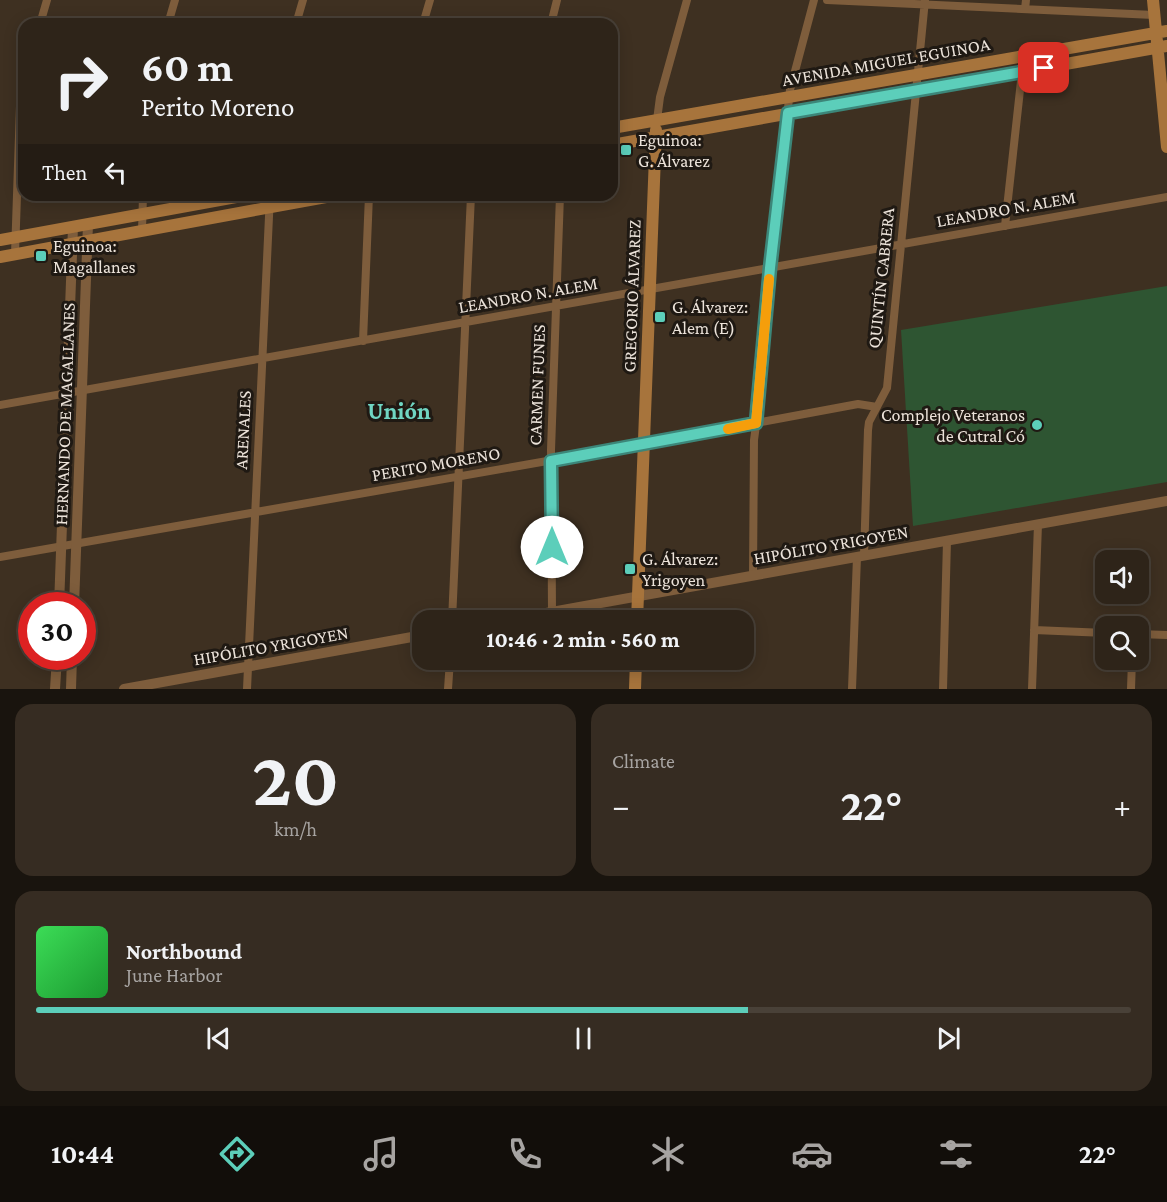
<!DOCTYPE html>
<html lang="en">
<head>
<meta charset="utf-8">
<style>
  body { margin:0; font-family:"Crimson Pro",serif; background:#362c22; color:#f1f3f6; height:100vh; display:flex; flex-direction:column; font-size:22px; white-space:nowrap }
  * { box-sizing:border-box; margin:0 }
  p { font-size:20px; color:#a7a4a2 }
  .icon { flex:none; width:33px; height:33px; fill:none; stroke:currentColor; stroke-width:2; stroke-linecap:round; stroke-linejoin:round }
  .map { position:relative; height:689px; overflow:hidden }
  .sheet { display:flex; flex-direction:column; gap:15px; padding:15px; background:#19140e; flex:1 }
  .sheet>* { flex:none }
  .banner { position:absolute; left:18px; top:18px; width:600px; height:183px; border-radius:18px; box-shadow:0 3px 15px #0003,0 0 0 2px #494138; background:#2e2419; color:#f1f3f6; overflow:hidden }
  .fabs { position:absolute; left:1095px; top:550px; display:grid; gap:12px }
  .fabs a { display:grid; place-items:center; width:54px; height:54px; border-radius:12px; background:#2e2419; box-shadow:0 3px 15px #0003,0 0 0 2px #494138; font-size:30px }
  .speed { position:absolute; left:18px; top:592px; display:flex; gap:12px; font-size:30px; font-weight:700; text-align:center }
  .speed>* { display:grid; place-content:center; width:78px; height:78px; border-radius:50%; background:#2e2419; box-shadow:0 3px 15px #0003,0 0 0 2px #494138; line-height:1 }
  .speed .limit { border:9px solid #d22; background:#fff; color:#111 }
  .pin { position:absolute; display:grid; place-items:center; width:51px; height:51px; color:#fff; margin:-26px; border-radius:12px; box-shadow:0 3px 9px #0006 }
  .me { position:absolute; width:66px; margin:-33px; rotate:0deg; stroke-linejoin:round; filter:drop-shadow(0 0 4px #0008) }
  .turn { display:flex; align-items:center; gap:21px; height:126px; padding:0 24px; font-size:27px }
  .turn .icon { width:78px; height:78px; stroke-width:2.5 }
  .turn b { display:block; font-size:42px; line-height:51px }
  .then { display:flex; align-items:center; height:57px; padding:0 24px; background:#0003; gap:12px; font-size:22px }
  .big { font-size:45px; font-weight:700; line-height:1.1 }
  .sheet .widget { flex:1; display:flex; flex-direction:column; justify-content:center; gap:9px; min-width:0; padding:0 21px; border-radius:18px; background:#362c22 }
  .sheet .dial { align-items:center; gap:0 }
  .dial b { font-size:78px; line-height:1 }
  .song { display:flex; align-items:center; gap:18px }
  .cover { width:72px; height:72px; border-radius:9px; background:linear-gradient(135deg,hsl(130 70% 55%),hsl(130 70% 35%)) }
  .played { height:6px; border-radius:3px; background:linear-gradient(90deg,#5cceba 65%,#494138 65%) }
  .keys { display:flex; justify-content:space-around; direction:ltr }
  .heat { display:flex; justify-content:space-between; align-items:center; font-size:33px; direction:ltr }
  .sheet .tiles { flex:1; display:grid; gap:15px; grid-template-columns:1fr 1fr }
  .widget:last-child { grid-column:span 2 }
  .trip { position:absolute; left:412px; top:610px; width:342px; height:60px; border-radius:18px; background:#2e2419; box-shadow:0 3px 15px #0003,0 0 0 2px #494138; font-weight:700; line-height:60px; text-align:center }
  .tab-bar { display:flex; height:96px; justify-content:space-around; align-items:center; background:#120e0a; color:#a7a4a2 }
  .tab-bar .icon { width:42px; height:42px }
  .tab-bar .selected { color:#5cceba }
  .tab-bar b { font-size:27px; color:#f1f3f6 }
  .map>svg:first-child { display:block }
  .green { fill:#2e5532 }
  .lines { fill:none; stroke-linecap:round; stroke-linejoin:round }
  .minor { stroke:#7e5d3c; stroke-width:8 }
  .tertiary { stroke:#7e5d3c; stroke-width:10 }
  .secondary { stroke:#a7743c; stroke-width:12 }
  .route-casing { stroke:#3c8679; stroke-width:15 }
  .route { stroke:#5cceba; stroke-width:10 }
  .slow { stroke:#f59e0b; stroke-width:10 }
  .poi-dot { fill:#5cceba; stroke:#1f1913; stroke-width:2 }
  .labels { text-anchor:middle; stroke-width:6; stroke-linejoin:round; paint-order:stroke }
  .street-label { font-size:18px; fill:#ece3da; stroke:#1f1913 }
  .poi-label { font-size:18px; fill:#ece3da; stroke:#1f1913; text-anchor:start }
  .district-label { font-size:24px; font-weight:bold; fill:#70d6c3; stroke:#1f1913 }
</style>
</head>
<body>
<div class="map">
<svg width="1167" height="689" viewBox="0 0 1167 689">
  <rect width="100%" height="100%" fill="#3e3021"/>
  <path class="green" d="M1167,286v196l-254,44 -12,-196z"/>
  <g class="lines">
    <path class="minor" d="M827,0l327,15
      M1025,9l1,-9
      M40,24l7,-24
      M168,24l7,-24
      M296,24l7,-24
      M423,24l7,-24
      M551,24l6,-24
      M657,120l3,-23 27,-97
      M1005,226l17,-154
      M142,231l1,-36
      M15,254l5,-148 4,-25
      M363,341l6,-146
      M0,405l1167,-208
      M864,556l4,-126 1,-8 18,-34 38,-388
      M0,557l644,-113 214,-40 19,3
      M753,576l1,-136 5,-37 12,-143 19,-170 24,-90
      M552,612l-1,-162 9,-255
      M452,621l19,-426
      M1034,630l72,3
      M1138,634l29,1
      M247,689l23,-494
      M448,689l2,-29
      M852,689l5,-132
      M943,689l4,-148
      M1032,689l6,-165
      M1131,689l1,-29"/>
    <path class="tertiary" d="M59,606l14,-379
      M74,606l14,-382
      M501,621l666,-120
      M55,689l2,-32
      M71,689l1,-32
      M124,689l299,-54"/>
    <path class="secondary" d="M1153,0l14,147
      M612,128l555,-97
      M612,145l555,-99
      M0,240l247,-45
      M0,257l337,-62
      M637,621l19,-491
      M635,689l1,-29"/>
  </g>
  <g class="lines">
    <g class="route-casing">
      <path id="route" d="M552,547l-1,-86 205,-38 14,-155 18,-155 256,-45"/>
    </g>
    <use href="#route" class="route"/>
    <path class="slow" d="M728,429l28,-6 13,-144"/>
  </g>
  <g class="poi-dot">
    <rect x="620" y="144" width="12" height="12" rx="3"/>
    <rect x="35" y="250" width="12" height="12" rx="3"/>
    <rect x="654" y="311" width="12" height="12" rx="3"/>
    <circle cx="1037" cy="425" r="6"/>
    <rect x="624" y="563" width="12" height="12" rx="3"/>
  </g>
  <g class="labels">
    <g class="street-label">
      <text transform="translate(886 62) rotate(-10)" y="6">AVENIDA MIGUEL EGUINOA</text>
      <text transform="translate(1006 209) rotate(-10)" y="6">LEANDRO N. ALEM</text>
      <text transform="translate(881 278) rotate(-84)" y="6">QUINTÍN CABRERA</text>
      <text transform="translate(528 295) rotate(-10)" y="6">LEANDRO N. ALEM</text>
      <text transform="translate(632 296) rotate(-88)" y="6">GREGORIO ÁLVAREZ</text>
      <text transform="translate(537 385) rotate(-88)" y="6">CARMEN FUNES</text>
      <text transform="translate(65 414) rotate(-88)" y="6">HERNANDO DE MAGALLANES</text>
      <text transform="translate(243 430) rotate(-87)" y="6">ARENALES</text>
      <text transform="translate(436 464) rotate(-10)" y="6">PERITO MORENO</text>
      <text transform="translate(831 545) rotate(-10)" y="6">HIPÓLITO YRIGOYEN</text>
      <text transform="translate(271 646) rotate(-10)" y="6">HIPÓLITO YRIGOYEN</text>
    </g>
    <g class="poi-label">
      <text x="638" y="146">Eguinoa:<tspan x="638" dy="21">G. Álvarez</tspan></text>
      <text x="53" y="252">Eguinoa:<tspan x="53" dy="21">Magallanes</tspan></text>
      <text x="672" y="313">G. Álvarez:<tspan x="672" dy="21">Alem (E)</tspan></text>
      <text x="1025" y="421" text-anchor="end">Complejo Veteranos<tspan x="1025" dy="21">de Cutral Có</tspan></text>
      <text x="642" y="565">G. Álvarez:<tspan x="642" dy="21">Yrigoyen</tspan></text>
    </g>
    <g class="district-label">
      <text x="399" y="419">Unión</text>
    </g>
  </g>
</svg>
<div class="fabs">
<a><svg class="icon" aria-label="sound" viewBox="0 0 24 24"><path d="M4 9h4l5-4v14l-5-4H4zM17 9q2 3 0 6"/></svg></a>
<a><svg class="icon" aria-label="search" viewBox="0 0 24 24"><circle cx="10" cy="10" r="6"/><path d="M15 15l6 6"/></svg></a>
</div>
<div class="speed"><div class="limit">30</div></div>
<div class="pin" style="left:1044px;top:68px;background:#d93025"><svg class="icon" aria-label="arrive" viewBox="0 0 24 24"><path d="M6 21V4h12l-3 4 3 4H6"/></svg></div>
<svg class="me" style="left:552px;top:547px" viewBox="-20 -20 40 40"><circle r="19" fill="#fff"/><path d="M0-13L10 11 0 6-10 11z" fill="#5cceba"/></svg>
<div class="trip">10:46 · 2 min · 560 m</div>
<div class="banner">
<div class="turn"><svg class="icon" aria-label="right" viewBox="0 0 24 24"><path d="M7 20v-9h11M14 6l5 5-5 5"/></svg><div><b>60 m</b>Perito Moreno</div></div>
<div class="then">Then<svg class="icon" aria-label="left" viewBox="0 0 24 24"><path d="M17 20v-9H6M10 6l-5 5 5 5"/></svg></div>
</div>
</div>
<section class="sheet">
<div class="tiles">
<div class="widget dial"><b>20</b><p>km/h</p></div>
<div class="widget"><p>Climate</p>
<div class="heat"><a>−</a><b class="big">22°</b><a>+</a></div>
</div>
<div class="widget">
<div class="song"><i class="cover"></i><div><b>Northbound</b><p>June Harbor</p></div></div>
<div class="played"></div>
<div class="keys"><svg class="icon" aria-label="previous" viewBox="0 0 24 24"><path d="M18 5L8 12l10 7zM5 5v14"/></svg><svg class="icon" aria-label="pause" viewBox="0 0 24 24"><path d="M8 5v14M16 5v14"/></svg><svg class="icon" aria-label="next" viewBox="0 0 24 24"><path d="M6 5l10 7-10 7zM19 5v14"/></svg></div>
</div>
</div>
</section>
<nav class="tab-bar">
<b>10:44</b>
<svg class="icon selected" aria-label="directions" viewBox="0 0 24 24"><path d="M12 3l9 9-9 9-9-9zM9 14v-3h6M13 9l2 2-2 2"/></svg>
<svg class="icon" aria-label="music" viewBox="0 0 24 24"><path d="M9 18V5l10-2v13"/><circle cx="6" cy="18" r="3"/><circle cx="16" cy="16" r="3"/></svg>
<svg class="icon" aria-label="phone" viewBox="0 0 24 24"><path d="M5 4h4l2 5-3 2q2 4 5 5l2-3 5 2v4C11 20 4 13 5 4z"/></svg>
<svg class="icon" aria-label="climate" viewBox="0 0 24 24"><path d="M12 3v18M4 7l16 10M4 17L20 7"/></svg>
<svg class="icon" aria-label="car" viewBox="0 0 24 24"><path d="M5 17H2v-5l4-1 3-4h7l3 4 3 1v5h-3M9 17h6M6 11h13"/><circle cx="7" cy="17" r="2"/><circle cx="17" cy="17" r="2"/></svg>
<svg class="icon" aria-label="filters" viewBox="0 0 24 24"><path d="M4 7h16M4 17h16"/><circle cx="9" cy="7" r="2"/><circle cx="15" cy="17" r="2"/></svg>
<b>22°</b>
</nav>
</body>
</html>
